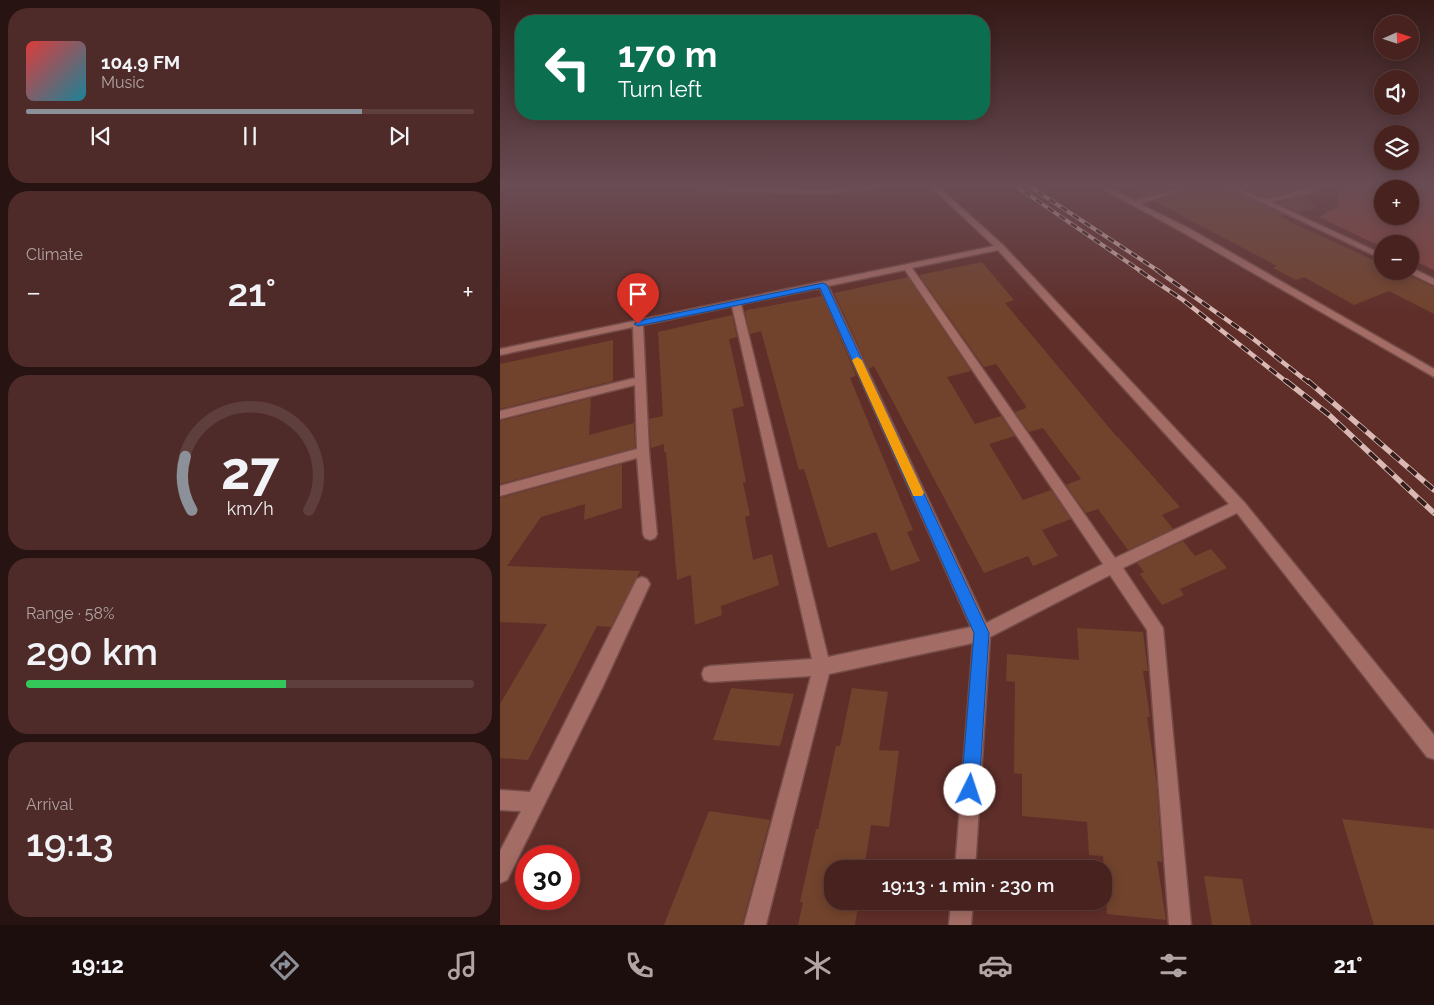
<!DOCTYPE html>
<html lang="en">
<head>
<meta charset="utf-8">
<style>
  body { margin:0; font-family:Raleway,sans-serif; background:#4e2a28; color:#f1f3f6; height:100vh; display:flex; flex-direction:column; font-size:19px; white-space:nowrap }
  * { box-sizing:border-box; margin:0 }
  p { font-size:16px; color:#b0a4a4 }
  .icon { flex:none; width:28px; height:28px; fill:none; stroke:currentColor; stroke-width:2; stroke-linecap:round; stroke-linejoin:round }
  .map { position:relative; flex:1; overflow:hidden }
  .drawer { display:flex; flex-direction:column; gap:8px; padding:8px; background:#271311; width:500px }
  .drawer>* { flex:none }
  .top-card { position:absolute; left:15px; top:15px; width:475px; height:105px; border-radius:20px; box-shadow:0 2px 12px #0003,0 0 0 1px #5f3f3d; background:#0b6e4f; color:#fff; overflow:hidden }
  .needle { width:32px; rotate:87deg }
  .buttons { position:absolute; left:874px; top:15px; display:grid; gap:10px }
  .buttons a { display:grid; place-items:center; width:45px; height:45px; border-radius:50%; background:#47221f; box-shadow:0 2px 12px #0003,0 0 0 1px #5f3f3d; font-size:25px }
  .speed { position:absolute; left:15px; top:845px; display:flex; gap:10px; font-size:25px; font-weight:700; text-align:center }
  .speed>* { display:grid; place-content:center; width:65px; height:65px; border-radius:50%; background:#47221f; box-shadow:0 2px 12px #0003,0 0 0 1px #5f3f3d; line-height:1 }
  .speed .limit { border:8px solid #d22; background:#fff; color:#111 }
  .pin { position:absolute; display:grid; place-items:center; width:42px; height:42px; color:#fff; margin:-51px -21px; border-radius:50% 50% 50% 0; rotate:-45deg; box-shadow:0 0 5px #0007 }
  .pin .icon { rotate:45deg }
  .me { position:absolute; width:55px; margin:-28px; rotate:4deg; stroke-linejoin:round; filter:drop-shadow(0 0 4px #0008) }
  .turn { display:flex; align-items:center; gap:18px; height:105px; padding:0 20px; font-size:22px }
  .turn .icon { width:65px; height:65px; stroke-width:2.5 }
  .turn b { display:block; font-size:35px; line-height:42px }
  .big { font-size:38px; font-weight:600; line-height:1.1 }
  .drawer .widget { flex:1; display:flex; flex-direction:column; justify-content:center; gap:8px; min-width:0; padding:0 18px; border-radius:20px; background:#4e2a28 }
  .drawer .dial { align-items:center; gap:0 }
  .dial svg { height:130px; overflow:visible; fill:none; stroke:#5f3f3d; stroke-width:7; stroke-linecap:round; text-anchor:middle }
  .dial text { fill:#f1f3f6; stroke:none }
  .song { display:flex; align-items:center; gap:15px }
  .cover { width:60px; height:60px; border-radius:8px; background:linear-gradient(135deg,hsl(0 70% 55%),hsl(190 70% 35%)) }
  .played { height:5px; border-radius:2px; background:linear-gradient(90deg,#8c9099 75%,#5f3f3d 75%) }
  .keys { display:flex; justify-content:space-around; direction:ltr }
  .heat { display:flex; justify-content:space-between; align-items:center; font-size:28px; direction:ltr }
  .charge { height:8px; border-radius:4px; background:linear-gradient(90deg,#34c759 58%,#5f3f3d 0) }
  .trip { position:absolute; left:324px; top:860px; width:288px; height:50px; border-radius:20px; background:#47221f; box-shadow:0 2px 12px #0003,0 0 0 1px #5f3f3d; font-weight:600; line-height:50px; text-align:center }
  .tabs { display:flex; height:80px; justify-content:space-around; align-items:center; background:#1c0e0c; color:#b0a4a4 }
  .tabs .icon { width:35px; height:35px }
  .tabs .selected { color:#8c9099 }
  .tabs b { font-size:22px; color:#f1f3f6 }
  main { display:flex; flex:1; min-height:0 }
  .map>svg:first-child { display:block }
  .green { fill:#87433c; fill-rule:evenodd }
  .building { fill:#71432c }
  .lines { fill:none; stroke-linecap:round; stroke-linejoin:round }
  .minor-casing { stroke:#754c48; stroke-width:3 }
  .minor { fill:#a36c65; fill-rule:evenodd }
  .rail-far2-casing { stroke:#dab8b3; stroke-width:4 }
  .rail-far1-casing { stroke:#dab8b3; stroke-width:4.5 }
  .rail-casing { stroke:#dab8b3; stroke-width:5.5 }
  .rail-far2 { stroke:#351e1b; stroke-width:2.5; stroke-dasharray:7; stroke-linecap:butt }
  .rail-far1 { stroke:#351e1b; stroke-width:3; stroke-dasharray:9; stroke-linecap:butt }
  .rail { stroke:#351e1b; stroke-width:4; stroke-dasharray:11; stroke-linecap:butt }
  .route { fill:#1a73e8; stroke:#114b97 }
  .slow { fill:#f59e0b }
</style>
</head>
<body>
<main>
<section class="drawer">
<div class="widget">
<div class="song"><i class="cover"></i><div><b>104.9 FM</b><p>Music</p></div></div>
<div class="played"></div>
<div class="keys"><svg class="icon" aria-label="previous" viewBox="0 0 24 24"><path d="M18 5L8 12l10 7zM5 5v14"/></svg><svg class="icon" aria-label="pause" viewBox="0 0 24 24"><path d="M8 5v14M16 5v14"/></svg><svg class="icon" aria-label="next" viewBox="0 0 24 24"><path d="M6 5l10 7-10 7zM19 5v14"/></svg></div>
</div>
<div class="widget"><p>Climate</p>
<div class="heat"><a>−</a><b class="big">21°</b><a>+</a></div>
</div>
<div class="widget dial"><svg viewBox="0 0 100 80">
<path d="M14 69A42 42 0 1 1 86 69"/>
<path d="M14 69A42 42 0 0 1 10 36" stroke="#8c9099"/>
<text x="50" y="56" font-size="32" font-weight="700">27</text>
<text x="50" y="72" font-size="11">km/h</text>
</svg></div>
<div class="widget"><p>Range · 58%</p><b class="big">290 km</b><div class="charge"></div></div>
<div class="widget"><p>Arrival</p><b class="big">19:13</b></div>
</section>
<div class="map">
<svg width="934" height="925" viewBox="0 0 934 925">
  <rect width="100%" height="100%" fill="#5f2e29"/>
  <path class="green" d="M844,184h90v86l-24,-11v-15h-28v3l-63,-30 19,-11v-12zM882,189h28v27h-28z"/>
  <path class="building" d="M622,184h99l64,31 -5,1 10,6 92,42v7h23l1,3 28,13v27l-45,-23 -35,14 -50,-28 -8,3 -23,-12 4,-2 -123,-65 25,-8v-5l-34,8z
    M733,184h58l6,6 -23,6 -11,1z
    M804,196l13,12 -19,4 -21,-9z
    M482,262l32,38 -9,3 112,134h1l62,70 -18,8 11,14 -45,21 -30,-41 -12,4 -20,-28 15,-6 -38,-51 -14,4 -14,-20 11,-4v-2l-30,-42 -12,3 -65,-92z
    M408,277l63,94 -24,6 28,47 26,-8 14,20 -26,8 34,56 28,-10 20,29 -29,11 16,26 -25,10 -5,-10 -44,17 -110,-207 -5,3 -35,-76z
    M322,296l34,79 -6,3 63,152 -6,2 13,29 -29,10 -15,-39 -48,16 -24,-79 -5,1 -38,-139 -11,3 -5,-22 2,-2z
    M232,315l5,22 -8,2 15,67 -12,3 14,73 -3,1 7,32 -5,2 8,43 19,-6 7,31 -58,21 1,9 -27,10 -4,-50 -14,5 -11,-128h-2v-8l-13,4 -2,-29 14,-3 -5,-84z
    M113,340v41l-113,28v-45z
    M91,398l-2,37 45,-12 1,25 -135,36v-63z
    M122,464v44l-38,12 1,-16 -44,13 -34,49 133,5 -29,56 -14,-1 -69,134 -28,-2v-54l47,-80 -47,-2v-124z
    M683,541l12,15 16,-7 16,19 -47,21 4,6 -22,10 -22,-31 4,-2 -7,-9z
    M577,628l66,4 5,39h-5l7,46h-3l10,68 5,77 -5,-1 9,59 -59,-6 -4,-58 -14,-1 -2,-33 -65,-6v-42l-8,-1 1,-91 -9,-1 1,-27 72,6z
    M231,688l63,6 -14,52 -67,-6z
    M352,688l36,4 -9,58 20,1 -10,76 -18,-2 -7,44h-32v32h27l-4,24h-57l5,-23h-3l16,-73h2l18,-83h4z
    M209,811l61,9 -28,105h-78z
    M842,819l92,10v96h-60z
    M704,876l38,3 9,46h-39z"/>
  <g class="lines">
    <g class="minor-casing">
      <path id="minor" d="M379,184h23l-3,2 -76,8 -122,-4 -3,-2 3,-2 122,4z
        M428,184h7l68,61 241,257 190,233v24l-7,-2 -190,-244 -114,55 40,60 28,297h-22l-22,-295 -37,-55 -120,62 -15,232h-20l18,-226 -144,31 -63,251h-22l67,-249 -101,6 -6,-2 -2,-6 2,-6 6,-2 102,-7 -80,-353 -89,19 6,127 8,82 -2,4 -5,2 -5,-2 -2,-4 -6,-76 -137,38v-10l137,-37 -2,-64 -135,34v-8l135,-33 -2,-51 -133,28v-6l494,-103zM498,250l231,254 -114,54 -203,-290zM405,270l198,294 -117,59 -158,-337zM320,288l151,339 -143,30 -87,-353z
        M594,184h8l33,17 43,-12v2l-38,13 50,25 244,140v8l-250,-144z
        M723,184c15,0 32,16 44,15 20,-2 45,-15 62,-15l-13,7 -45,11 111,52v5z
        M910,267l24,12v6l-27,-13 3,-1z
        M142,577l5,2 3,5 -47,102 -96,194 -7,3v-32l21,-40 -21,-1v-20l30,2 107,-213z
        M451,901h22l-2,24h-22z"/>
    </g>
    <use href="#minor" class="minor"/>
    <g class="rail-far2-casing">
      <path id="rail-far2" d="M513,184l129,88
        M526,184l134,88"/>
    </g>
    <g class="rail-far1-casing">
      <path id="rail-far1" d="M640,271l43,29 105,83
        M658,271l93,66 58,46"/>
    </g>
    <g class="rail-casing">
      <path id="rail" d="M786,381l42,33 106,99
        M808,381l126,109"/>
    </g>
    <use href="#rail-far2" class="rail-far2"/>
    <use href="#rail-far1" class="rail-far1"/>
    <use href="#rail" class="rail"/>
  </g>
  <linearGradient id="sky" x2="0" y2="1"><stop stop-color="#341917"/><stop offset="0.59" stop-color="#694c54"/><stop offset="1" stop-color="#694c54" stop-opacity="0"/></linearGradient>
  <rect width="934" height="314" fill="url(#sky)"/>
  <path class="route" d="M323,283l4,2 162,348 -10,157 -3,6 -6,3 -6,-3 -3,-6 13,-157 -154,-345 -182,38 -4,-2 4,-3z"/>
  <path class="slow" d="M357,357l5,3 62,133 -2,3h-9l-1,-3 -60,-133z"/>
</svg>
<div class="buttons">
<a><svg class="needle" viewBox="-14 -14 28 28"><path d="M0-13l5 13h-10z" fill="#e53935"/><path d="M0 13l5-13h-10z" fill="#b0a4a4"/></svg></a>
<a><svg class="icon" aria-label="sound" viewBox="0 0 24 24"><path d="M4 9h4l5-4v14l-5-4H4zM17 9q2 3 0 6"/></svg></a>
<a><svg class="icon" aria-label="layers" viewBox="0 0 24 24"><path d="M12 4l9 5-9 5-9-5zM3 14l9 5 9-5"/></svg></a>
<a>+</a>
<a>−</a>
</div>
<div class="speed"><div class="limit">30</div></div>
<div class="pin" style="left:138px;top:324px;background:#d93025"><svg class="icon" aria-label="arrive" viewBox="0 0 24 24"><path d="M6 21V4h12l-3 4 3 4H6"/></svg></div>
<svg class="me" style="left:470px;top:790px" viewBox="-20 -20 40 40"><circle r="19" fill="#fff"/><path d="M0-13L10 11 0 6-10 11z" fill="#1a73e8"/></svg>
<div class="trip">19:13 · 1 min · 230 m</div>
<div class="top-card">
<div class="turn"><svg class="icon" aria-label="left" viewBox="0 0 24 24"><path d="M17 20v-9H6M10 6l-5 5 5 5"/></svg><div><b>170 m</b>Turn left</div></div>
</div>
</div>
</main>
<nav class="tabs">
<b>19:12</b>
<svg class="icon selected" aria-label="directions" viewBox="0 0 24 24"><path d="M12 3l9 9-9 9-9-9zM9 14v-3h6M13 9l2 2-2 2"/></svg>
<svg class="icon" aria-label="music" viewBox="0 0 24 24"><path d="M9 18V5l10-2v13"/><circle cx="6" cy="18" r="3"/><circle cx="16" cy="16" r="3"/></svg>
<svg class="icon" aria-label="phone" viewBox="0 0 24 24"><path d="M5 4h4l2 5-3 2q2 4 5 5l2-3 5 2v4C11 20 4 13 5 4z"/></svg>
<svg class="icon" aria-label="climate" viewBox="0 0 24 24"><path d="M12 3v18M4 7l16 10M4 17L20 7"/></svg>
<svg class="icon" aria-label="car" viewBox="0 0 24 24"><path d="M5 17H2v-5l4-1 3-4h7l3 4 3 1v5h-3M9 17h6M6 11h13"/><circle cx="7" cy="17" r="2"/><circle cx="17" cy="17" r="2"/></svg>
<svg class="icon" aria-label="filters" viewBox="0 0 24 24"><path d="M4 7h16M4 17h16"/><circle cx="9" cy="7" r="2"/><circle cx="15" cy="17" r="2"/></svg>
<b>21°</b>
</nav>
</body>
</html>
